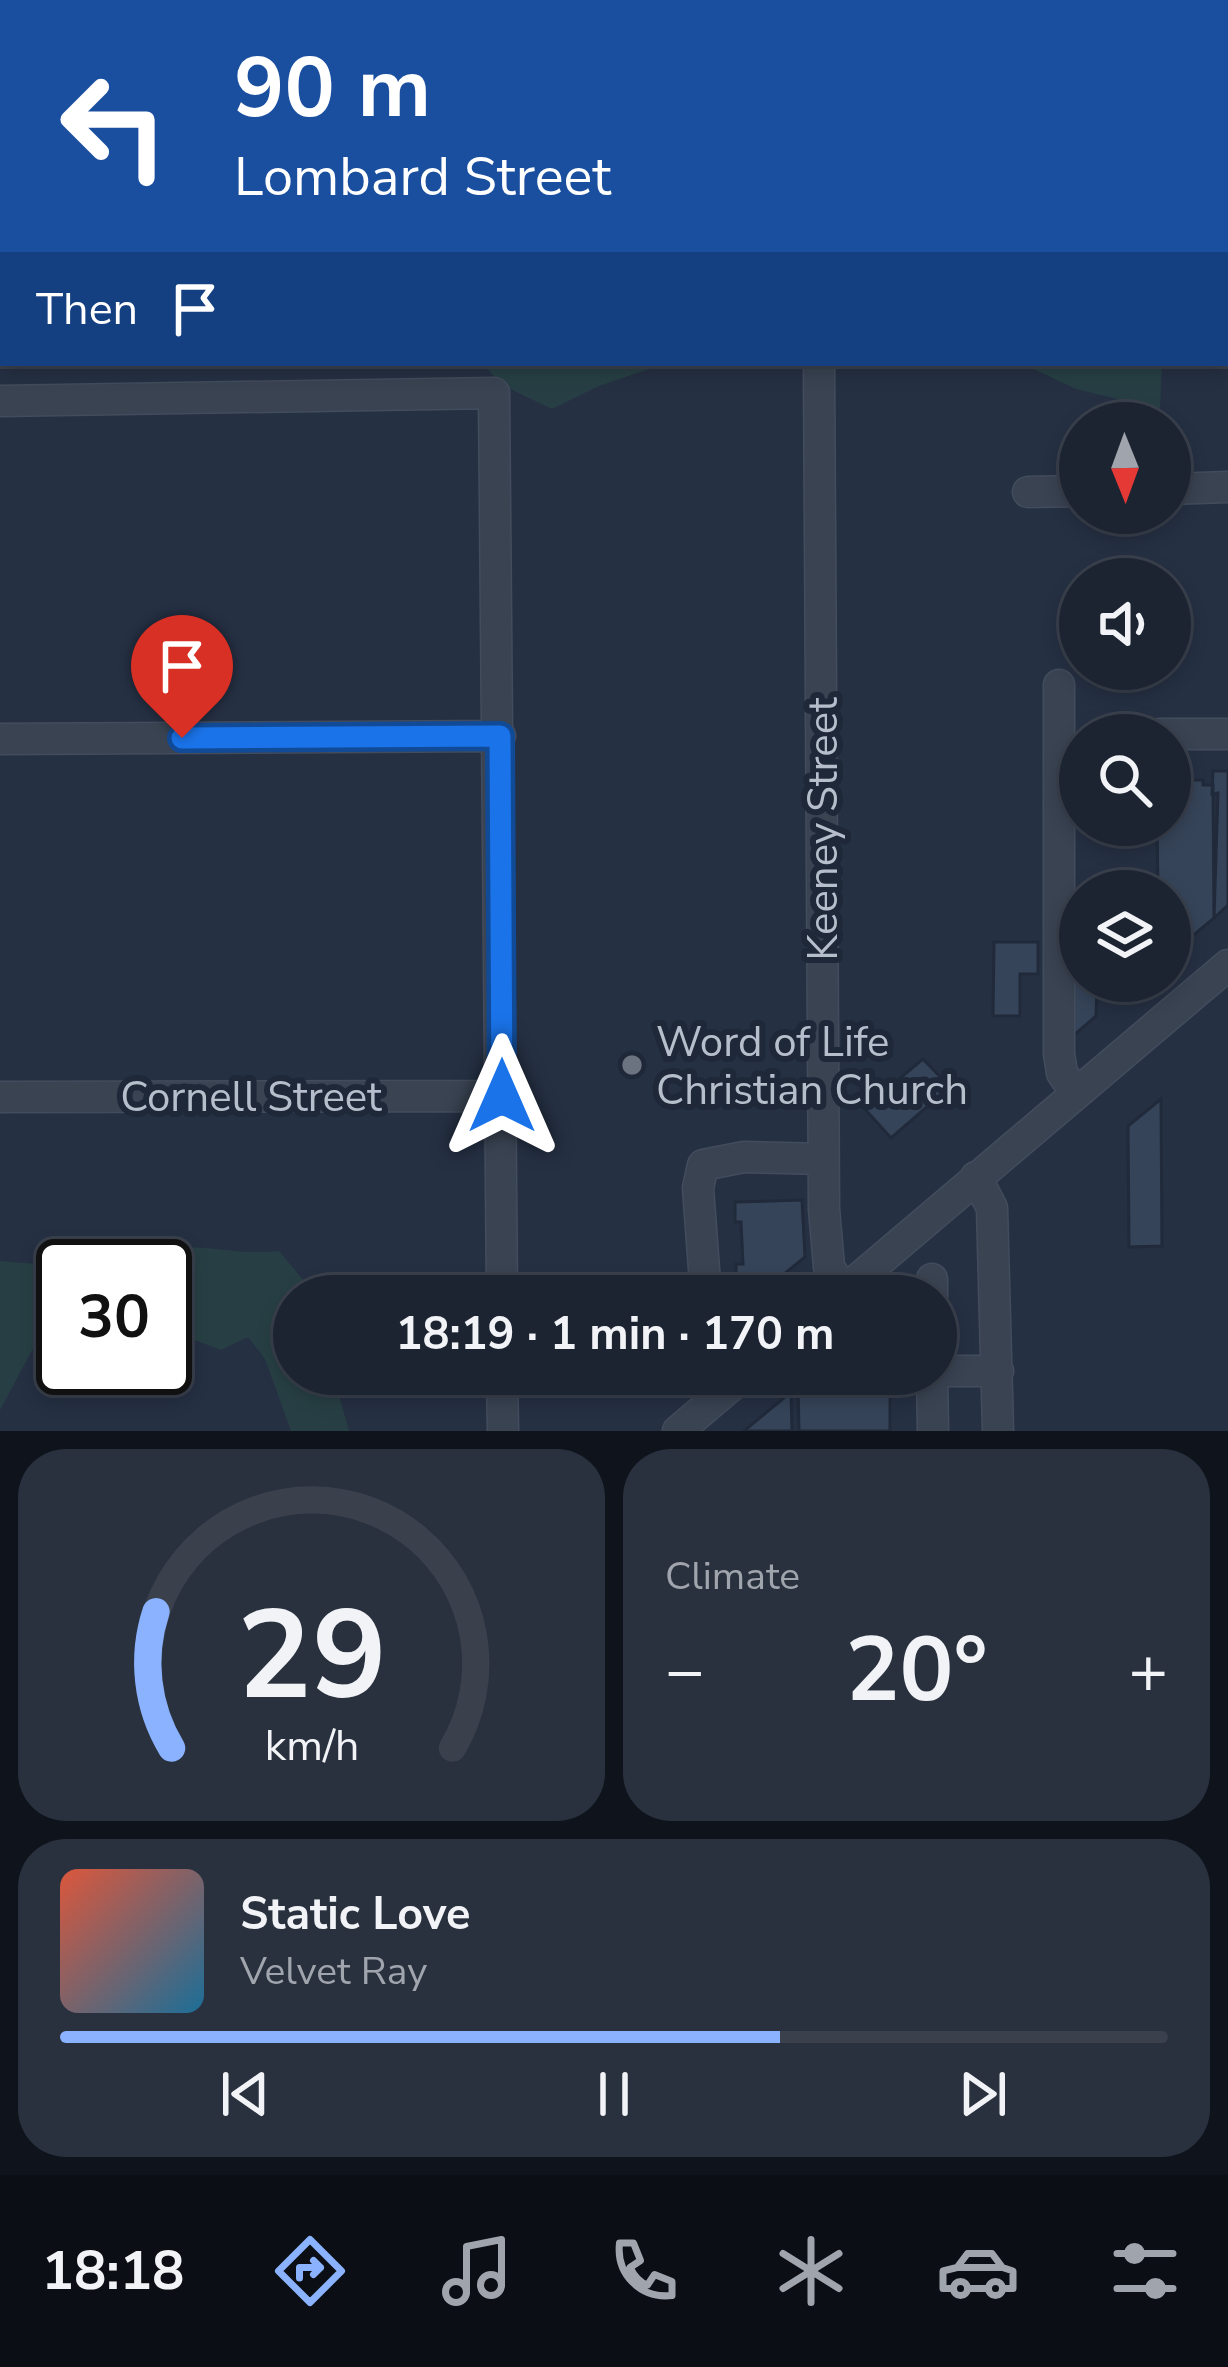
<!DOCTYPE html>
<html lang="en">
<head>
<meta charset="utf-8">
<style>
  body { margin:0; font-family:"Nunito Sans",sans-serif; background:#29303e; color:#f1f3f6; height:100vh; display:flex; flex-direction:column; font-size:45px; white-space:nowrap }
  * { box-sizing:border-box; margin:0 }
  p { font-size:39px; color:#a0a4ac }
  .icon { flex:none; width:66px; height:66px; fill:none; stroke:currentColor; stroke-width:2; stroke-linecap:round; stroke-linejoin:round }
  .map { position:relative; height:1431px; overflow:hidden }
  .panel { display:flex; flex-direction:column; gap:18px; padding:18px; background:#0f141c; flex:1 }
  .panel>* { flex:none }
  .banner { position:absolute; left:0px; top:0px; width:1230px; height:366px; box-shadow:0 6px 18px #0003,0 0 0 3px #3a414d; background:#1a4fa0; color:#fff; overflow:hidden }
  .needle { width:78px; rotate:179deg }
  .fabs { position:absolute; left:1059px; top:402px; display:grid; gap:24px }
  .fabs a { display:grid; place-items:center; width:132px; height:132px; border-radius:50%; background:#1c2432; box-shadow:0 6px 18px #0003,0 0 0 3px #3a414d; font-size:60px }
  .speed { position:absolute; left:36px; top:1239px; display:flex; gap:24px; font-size:60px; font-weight:700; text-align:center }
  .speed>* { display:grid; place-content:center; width:156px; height:156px; border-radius:50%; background:#1c2432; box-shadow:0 6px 18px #0003,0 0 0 3px #3a414d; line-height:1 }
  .speed .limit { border:6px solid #111; border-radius:18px; background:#fff; color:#111 }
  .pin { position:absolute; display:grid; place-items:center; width:102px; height:102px; color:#fff; margin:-123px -51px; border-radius:50% 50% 50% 0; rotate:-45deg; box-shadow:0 0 12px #0007 }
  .pin .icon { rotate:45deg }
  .me { position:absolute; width:132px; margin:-66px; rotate:0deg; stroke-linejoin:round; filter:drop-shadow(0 0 9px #0008) }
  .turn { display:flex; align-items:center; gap:42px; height:252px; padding:0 36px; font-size:54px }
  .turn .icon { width:156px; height:156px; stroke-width:2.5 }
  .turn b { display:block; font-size:84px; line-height:102px }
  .then { display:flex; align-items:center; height:114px; padding:0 36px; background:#0003; gap:24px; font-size:45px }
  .big { font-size:90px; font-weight:700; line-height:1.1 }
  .panel .widget { flex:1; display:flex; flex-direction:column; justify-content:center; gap:18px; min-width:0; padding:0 42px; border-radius:48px; background:#29303e }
  .panel .dial { align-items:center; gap:0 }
  .dial svg { height:312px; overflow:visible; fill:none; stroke:#3a414d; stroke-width:7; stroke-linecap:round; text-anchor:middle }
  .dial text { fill:#f1f3f6; stroke:none }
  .song { display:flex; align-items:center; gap:36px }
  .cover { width:144px; height:144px; border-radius:18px; background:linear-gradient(135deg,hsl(10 70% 55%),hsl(200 70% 35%)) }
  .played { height:12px; border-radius:6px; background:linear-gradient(90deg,#8ab2fe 65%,#3a414d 65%) }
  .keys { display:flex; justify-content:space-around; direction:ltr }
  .heat { display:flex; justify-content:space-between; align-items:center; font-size:66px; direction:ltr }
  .panel .tiles { flex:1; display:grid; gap:18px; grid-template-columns:1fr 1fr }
  .widget:last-child { grid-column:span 2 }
  .trip { position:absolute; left:273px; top:1275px; width:684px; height:120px; border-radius:60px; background:#1c2432; box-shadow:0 6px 18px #0003,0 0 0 3px #3a414d; font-weight:700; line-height:120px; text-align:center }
  .menu { display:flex; height:192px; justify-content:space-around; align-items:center; background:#0b0e14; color:#a0a4ac }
  .menu .icon { width:84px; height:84px }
  .menu .active { color:#8ab2fe }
  .menu b { font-size:54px; color:#f1f3f6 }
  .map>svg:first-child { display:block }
  .green { fill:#273f44 }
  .building { fill:#364459; stroke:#202a3a; stroke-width:3 }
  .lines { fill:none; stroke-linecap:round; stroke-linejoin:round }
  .minor-casing { stroke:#434c5c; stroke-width:33 }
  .path { stroke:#40585b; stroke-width:4.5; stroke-dasharray:9 9; stroke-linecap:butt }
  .minor { stroke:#394352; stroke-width:30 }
  .route-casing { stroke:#114b97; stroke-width:30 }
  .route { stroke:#1a73e8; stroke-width:21 }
  .worship-dot { fill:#6b7280; stroke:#1e2838; stroke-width:4.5 }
  .labels { text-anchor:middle; stroke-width:12; stroke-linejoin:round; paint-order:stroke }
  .street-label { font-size:42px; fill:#b6becc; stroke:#1e2838 }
  .poi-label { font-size:42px; fill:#b6becc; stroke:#1e2838; text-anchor:start }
</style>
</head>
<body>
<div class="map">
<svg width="1228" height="1431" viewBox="0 0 1228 1431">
  <rect width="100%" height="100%" fill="#253043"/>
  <path class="green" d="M0,0h1050l3,3h-1050v360h95l-98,1z
    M482,363h185l-68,23 -47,23 -50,-24z
    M1021,363h141l-2,46 -84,-20z
    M182,1247c35,0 62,8 97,4l30,36 3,9h-18v78h39l16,57h-58l-26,-72 -17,-22 -27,13 -56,-21v-63h-102v67l-27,10 -36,67v-149c62,7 122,2 182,-14z"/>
  <path class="building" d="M1213,771h15v134l-14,13 4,-125 -6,1z
    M1170,780h33v5h10l1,133 -44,37v-64h-12l-1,-66h13z
    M1106,874l40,1 -1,16h-40z
    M994,942h44v32h-18v42h-27z
    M1072,967h8v14h13l4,5 -1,30 -24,21z
    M923,1059l27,28 -59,51 -27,-30z
    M1161,1099l1,147 -33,1 -1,-121z
    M802,1200l3,57 -48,39h-21l6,-16h-6v-16h7l-2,-42h-6v-20z
    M621,1276l37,2 1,18h-38z
    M536,1374h54v5h-54z
    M621,1374h41v12h-41z
    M813,1374h77v57h-91l-1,-45z
    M791,1392l1,39h-48z"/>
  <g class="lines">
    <g class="minor-casing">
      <path id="minor" d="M820,3v-3
        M819,363l5,846 5,58 15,24
        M0,401l494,-8 8,903
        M1170,489l58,-2
        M1028,492l52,-1
        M1059,685v369l3,19 14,20
        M1160,734h68
        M0,739l500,-3
        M0,1097l502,-1
        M976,1177l16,31 6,223
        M706,1296l-8,-108 5,-23 41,-8 79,2
        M838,1296l390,-331
        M932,1296v-17
        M936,1371h62
        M502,1374l1,57
        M932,1374l1,57
        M678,1431l67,-57"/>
    </g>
    <path class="path" d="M0,235l3,2"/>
    <use href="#minor" class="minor"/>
  </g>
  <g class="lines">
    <g class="route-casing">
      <path id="route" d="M182,738l318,-2 2,360"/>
    </g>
    <use href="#route" class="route"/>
  </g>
  <circle class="worship-dot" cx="632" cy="1065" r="12"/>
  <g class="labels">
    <g class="street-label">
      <text transform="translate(822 829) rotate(-90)" y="15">Keeney Street</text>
      <text x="251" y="1111">Cornell Street</text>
    </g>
    <g class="poi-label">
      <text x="656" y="1056">Word of Life<tspan x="656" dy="48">Christian Church</tspan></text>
    </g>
  </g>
</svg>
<div class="fabs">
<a><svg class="needle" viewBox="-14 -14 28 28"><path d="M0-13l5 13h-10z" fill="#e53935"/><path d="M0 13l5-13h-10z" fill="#a0a4ac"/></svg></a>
<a><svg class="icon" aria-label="sound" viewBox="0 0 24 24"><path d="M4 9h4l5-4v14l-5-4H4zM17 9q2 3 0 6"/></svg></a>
<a><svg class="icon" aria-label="search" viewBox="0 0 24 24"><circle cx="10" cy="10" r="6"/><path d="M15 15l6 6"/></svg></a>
<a><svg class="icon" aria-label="layers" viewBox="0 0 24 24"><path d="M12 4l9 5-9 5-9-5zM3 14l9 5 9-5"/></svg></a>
</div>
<div class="speed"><div class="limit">30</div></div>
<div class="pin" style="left:182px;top:738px;background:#d93025"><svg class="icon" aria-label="arrive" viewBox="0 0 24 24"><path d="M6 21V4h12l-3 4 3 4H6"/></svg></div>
<svg class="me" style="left:502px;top:1096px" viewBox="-20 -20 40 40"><path d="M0-17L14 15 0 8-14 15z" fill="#1a73e8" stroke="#fff" stroke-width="4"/></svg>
<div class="trip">18:19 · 1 min · 170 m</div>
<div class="banner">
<div class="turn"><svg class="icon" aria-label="left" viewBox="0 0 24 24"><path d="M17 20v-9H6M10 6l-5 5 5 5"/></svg><div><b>90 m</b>Lombard Street</div></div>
<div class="then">Then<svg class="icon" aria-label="arrive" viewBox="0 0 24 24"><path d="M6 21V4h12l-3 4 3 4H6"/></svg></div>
</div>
</div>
<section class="panel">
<div class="tiles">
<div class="widget dial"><svg viewBox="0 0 100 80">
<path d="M14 69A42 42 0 1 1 86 69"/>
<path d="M14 69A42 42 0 0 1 10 34" stroke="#8ab2fe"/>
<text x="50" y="56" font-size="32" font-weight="700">29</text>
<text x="50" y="72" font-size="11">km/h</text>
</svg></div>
<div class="widget"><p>Climate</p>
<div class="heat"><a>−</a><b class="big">20°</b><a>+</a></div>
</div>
<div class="widget">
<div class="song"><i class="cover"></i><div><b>Static Love</b><p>Velvet Ray</p></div></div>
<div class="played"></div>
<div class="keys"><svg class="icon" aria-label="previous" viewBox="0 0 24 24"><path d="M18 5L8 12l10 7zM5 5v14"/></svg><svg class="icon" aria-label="pause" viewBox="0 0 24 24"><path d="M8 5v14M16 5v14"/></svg><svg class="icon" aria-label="next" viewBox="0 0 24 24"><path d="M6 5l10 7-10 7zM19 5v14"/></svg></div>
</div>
</div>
</section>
<nav class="menu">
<b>18:18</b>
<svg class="icon active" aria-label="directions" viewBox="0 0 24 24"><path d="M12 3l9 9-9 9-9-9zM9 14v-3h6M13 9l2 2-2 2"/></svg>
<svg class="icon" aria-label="music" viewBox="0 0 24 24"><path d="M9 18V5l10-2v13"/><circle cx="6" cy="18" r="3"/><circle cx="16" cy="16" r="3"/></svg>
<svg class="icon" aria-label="phone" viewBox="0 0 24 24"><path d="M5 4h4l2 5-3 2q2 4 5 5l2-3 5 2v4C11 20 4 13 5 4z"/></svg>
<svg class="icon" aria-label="climate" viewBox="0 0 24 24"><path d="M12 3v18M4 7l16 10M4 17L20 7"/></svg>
<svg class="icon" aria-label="car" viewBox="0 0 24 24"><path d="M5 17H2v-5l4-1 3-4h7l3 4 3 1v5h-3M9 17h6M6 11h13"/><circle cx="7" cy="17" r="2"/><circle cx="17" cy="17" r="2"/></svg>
<svg class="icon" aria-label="filters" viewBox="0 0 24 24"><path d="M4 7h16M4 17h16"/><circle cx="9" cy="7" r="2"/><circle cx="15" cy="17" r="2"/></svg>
</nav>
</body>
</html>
